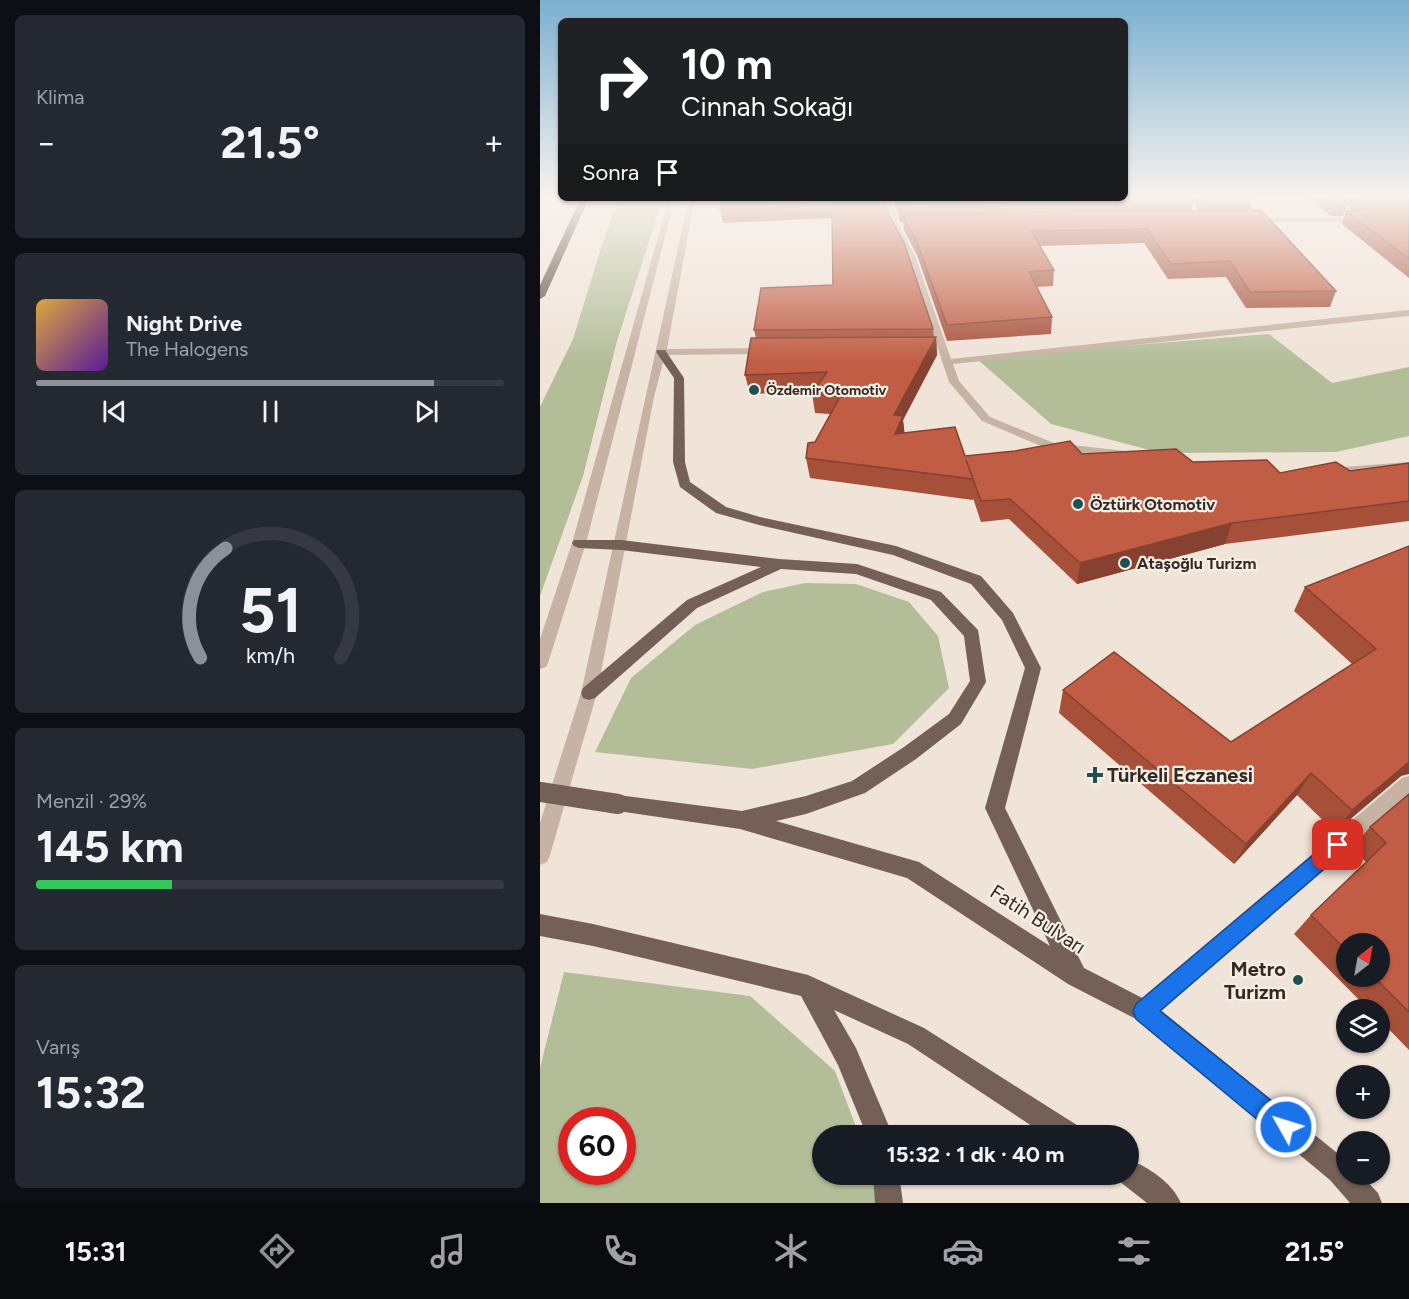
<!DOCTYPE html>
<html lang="tr">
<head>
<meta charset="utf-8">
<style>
  body { margin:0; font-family:Figtree,sans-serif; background:#242831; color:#f1f3f6; height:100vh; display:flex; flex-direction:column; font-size:22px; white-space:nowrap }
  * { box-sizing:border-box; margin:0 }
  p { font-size:20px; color:#9ea1a6 }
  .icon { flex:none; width:33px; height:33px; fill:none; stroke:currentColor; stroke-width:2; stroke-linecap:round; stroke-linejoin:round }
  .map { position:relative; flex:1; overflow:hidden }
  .sheet { display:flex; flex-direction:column; gap:15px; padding:15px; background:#0d0f14; width:540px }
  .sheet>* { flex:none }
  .banner { position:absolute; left:18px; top:18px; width:570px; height:183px; border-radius:9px; box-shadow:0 2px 4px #0004; background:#202124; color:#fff; overflow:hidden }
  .needle { width:39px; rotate:31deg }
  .buttons { position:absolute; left:796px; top:933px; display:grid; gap:12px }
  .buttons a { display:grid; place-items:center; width:54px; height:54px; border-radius:50%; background:#171b24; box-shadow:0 2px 4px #0004; font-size:30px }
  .speed { position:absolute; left:18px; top:1107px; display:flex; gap:12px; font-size:30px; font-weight:700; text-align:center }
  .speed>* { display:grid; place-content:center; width:78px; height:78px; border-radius:50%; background:#171b24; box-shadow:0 2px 4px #0004; line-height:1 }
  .speed .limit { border:9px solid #d22; background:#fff; color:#111 }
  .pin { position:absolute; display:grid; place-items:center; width:51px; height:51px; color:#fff; margin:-26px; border-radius:12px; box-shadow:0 3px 9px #0006 }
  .me { position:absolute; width:66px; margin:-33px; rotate:309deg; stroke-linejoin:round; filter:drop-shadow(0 0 4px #0008) }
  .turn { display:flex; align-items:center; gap:21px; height:126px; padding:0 24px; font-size:27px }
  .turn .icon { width:78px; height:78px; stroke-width:2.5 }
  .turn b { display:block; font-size:42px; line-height:51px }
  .then { display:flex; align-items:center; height:57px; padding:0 24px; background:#0003; gap:12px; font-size:22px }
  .big { font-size:45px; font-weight:700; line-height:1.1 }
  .sheet .tile { flex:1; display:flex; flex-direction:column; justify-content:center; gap:9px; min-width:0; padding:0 21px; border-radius:9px; background:#242831 }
  .sheet .dial { align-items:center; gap:0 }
  .dial svg { height:156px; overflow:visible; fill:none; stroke:#363941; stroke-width:7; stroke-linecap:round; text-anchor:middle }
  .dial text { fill:#f1f3f6; stroke:none }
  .song { display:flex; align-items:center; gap:18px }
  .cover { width:72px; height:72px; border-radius:9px; background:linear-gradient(135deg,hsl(40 70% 55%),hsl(270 70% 35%)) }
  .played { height:6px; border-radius:3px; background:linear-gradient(90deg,#8c9099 85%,#363941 85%) }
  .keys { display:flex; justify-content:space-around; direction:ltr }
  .heat { display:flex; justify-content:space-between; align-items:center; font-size:33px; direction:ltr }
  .charge { height:9px; border-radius:4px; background:linear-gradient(90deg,#34c759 29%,#363941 0) }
  .trip { position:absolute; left:272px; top:1125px; width:327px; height:60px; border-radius:30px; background:#171b24; box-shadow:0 2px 4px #0004; font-weight:700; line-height:60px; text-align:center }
  .tab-bar { display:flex; height:96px; justify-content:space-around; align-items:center; background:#090b0e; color:#9ea1a6 }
  .tab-bar .icon { width:42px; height:42px }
  .tab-bar .current { color:#8c9099 }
  .tab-bar b { font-size:27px; color:#f1f3f6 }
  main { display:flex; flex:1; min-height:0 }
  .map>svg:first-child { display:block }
  .green { fill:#b3be99; fill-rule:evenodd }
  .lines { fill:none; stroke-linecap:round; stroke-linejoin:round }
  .minor { fill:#c7b3a4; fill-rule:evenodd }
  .major { fill:#746057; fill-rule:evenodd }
  .highway { fill:#53433d; fill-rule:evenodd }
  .major-bridge { stroke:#746057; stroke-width:20 }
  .wall { fill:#a6503a; fill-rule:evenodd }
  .shaded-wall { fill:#874130 }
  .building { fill:#c15d44; stroke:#874130; stroke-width:1.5 }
  .route { fill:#1a73e8; stroke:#114b97; stroke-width:1.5 }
  .poi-dot { fill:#1d5152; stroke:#f8eee3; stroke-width:2 }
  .labels { text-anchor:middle; stroke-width:4.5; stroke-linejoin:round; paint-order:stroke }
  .far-poi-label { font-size:14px; font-weight:bold; fill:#332926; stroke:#f8eee3; text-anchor:start }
  .poi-label { font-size:16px; font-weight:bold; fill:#332926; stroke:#f8eee3; text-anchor:start }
  .near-poi-label { font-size:20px; font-weight:bold; fill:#332926; stroke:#f8eee3; text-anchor:start }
  .near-street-label { font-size:20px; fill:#332926; stroke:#f8eee3 }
</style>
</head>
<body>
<main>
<section class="sheet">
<div class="tile"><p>Klima</p>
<div class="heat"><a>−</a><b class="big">21.5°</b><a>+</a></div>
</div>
<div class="tile">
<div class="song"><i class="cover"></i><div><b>Night Drive</b><p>The Halogens</p></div></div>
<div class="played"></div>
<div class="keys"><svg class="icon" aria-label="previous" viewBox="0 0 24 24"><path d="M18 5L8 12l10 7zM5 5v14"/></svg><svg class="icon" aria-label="pause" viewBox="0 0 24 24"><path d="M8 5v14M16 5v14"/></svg><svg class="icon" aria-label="next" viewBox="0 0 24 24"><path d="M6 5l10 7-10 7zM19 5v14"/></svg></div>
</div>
<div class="tile dial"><svg viewBox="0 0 100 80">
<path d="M14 69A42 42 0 1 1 86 69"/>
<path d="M14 69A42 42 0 0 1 27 13" stroke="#8c9099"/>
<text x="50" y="56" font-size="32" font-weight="700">51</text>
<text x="50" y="72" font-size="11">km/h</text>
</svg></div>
<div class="tile"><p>Menzil · 29%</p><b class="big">145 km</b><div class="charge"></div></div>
<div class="tile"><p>Varış</p><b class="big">15:32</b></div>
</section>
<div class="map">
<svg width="869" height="1203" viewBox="0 0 869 1203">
  <rect width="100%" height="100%" fill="#f0e3d8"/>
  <path class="green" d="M79,198h44l-46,143 -34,135 -43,120v-189l33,-68 30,-97z
    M729,334l63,49 77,-16v69l-73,16 -175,1 -110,-29 -75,-66z
    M265,583l51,1 53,18 29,34 11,52 -56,56 -141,25 -157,-17 36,-74 64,-53 68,-33z
    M24,972l186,24 85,75 24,64 -37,1v38l52,1 6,28h-340v-135zM32,1120h50v52h-50z"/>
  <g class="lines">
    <path class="minor" d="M129,198h6l-89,345 -38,120 -2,4 -6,2v-30l32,-96z
      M149,198h6l-28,151 103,-1 5,3 -5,3 -105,1 -11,42 -57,296 -47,162 -3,7 -7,3v-42l41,-130z
      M345,198h6l8,28 16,30 36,103 458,-49v6l-456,48 6,17 31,36 64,26 71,8 6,4 -6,4 -77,-10 -66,-28 -33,-39 -42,-126 -16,-30z
      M709,218h105l4,2 -4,2h-102z
      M869,462v8l-78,6 -6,-4 6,-4z
      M869,776v20l-257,223 -8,4 -8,-4 -4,-8 4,-8 266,-225z"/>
    <path class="major" d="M117,350h8l19,28 1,84 5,20 36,25 34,10 136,29 85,30 32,37 28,55 -36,140 79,160 68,35 195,158v13h13l18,19 4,10h-32l-20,-23 -194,-161 -68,-35 -161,-106 -167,-49 -129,-19 -3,-6 3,-6 7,-3 124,16 64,-15 46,-15 52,-34 45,-33 21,-33 -6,-45 -33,-36 -75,-26 -75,-5 -84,39 -102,90 -6,2 -6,-2 -2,-5 2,-5 104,-88 74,-33 -140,-17 -42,-2 -5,-2 -2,-3 2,-3h47l158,19 78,5 84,28 37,38 8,52 -25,42 -45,35 -51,34 -59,21 -30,7 143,41 131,84 -65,-138 40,-140 -23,-48 -31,-36 -78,-29 -134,-30 -43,-12 -36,-26 -7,-25 1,-84 -18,-26z
      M0,914l53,10 215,51 116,53 156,99 4,9h-37l-139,-92 -74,-34 22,38 37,88h-26l-29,-71 -37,-69 -208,-50 -53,-10z
      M588,1159c20,8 44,23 53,44h-34l-28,-22 -3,-7h12z
      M333,1174h26l4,29h-28z"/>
    <path class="highway" d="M41,198h8l-44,98 -5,3v-14z"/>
    <path class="major-bridge" d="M0,792l78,12"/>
  </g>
  <path class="wall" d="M648,195h57l7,8 -2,7 86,81 -6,16 -84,1 -20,-31 -58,2 -24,-36 -105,3 15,24 -1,16 -16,1 15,30 -1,17 -104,7 -30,-86 -13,-25 -1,-8h-3l-7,-24h232l68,5 -1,8h8z
    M765,195h104v83l-67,-54 4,-13h6l-5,-6 -4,11h-12z
    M344,198l4,15 45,116 1,8h2l1,18 -34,65 1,13 61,23 117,-2 111,8 87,11 70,-2 59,-8v58l-184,23 -148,40 -68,-65 -28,3 -8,-24v2l-163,-22 -4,-20 24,-44 -15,-1 -3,-20 1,-1 -63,2 -5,-19 11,-37 -2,-8 79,-45 -1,-67 -109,5 -3,-13z
    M869,546l-8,230 -66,56 -38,-37 -63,69 -175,-151 4,-23 168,52 121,-78 -58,-53 11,-24z
    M869,794v256l-29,-30v-10h-11l-75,-76 17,-19 55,-53 -14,-14 18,-21zM807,944l33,32h-33z"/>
  <path class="shaded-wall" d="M396,337l1,18 -34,65 2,16 -10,-2 -1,-19z
    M692,523l-7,21 -148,40 3,-21z
    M869,762v12l-8,2 -66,56 17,-22z
    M771,773l-14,22 -63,69 12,-20z"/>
  <path class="building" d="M585,195h63l5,8 -294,5 -3,-10h229z
    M660,195h45l7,8h-45z
    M785,195h16l7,8h-13z
    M813,195h56v64l-63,-48h13l6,-3z
    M183,198h161l4,15 16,30 29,86 -179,1 7,-42 72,-3 -1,-80 -112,5z
    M721,210l75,81 -86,1 -20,-31 -59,3 -24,-35 -116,2 23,39 -25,2 23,45 -105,8 -31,-85 -13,-24 180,-5z
    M396,337l-42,78 9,1 -8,18 60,-7 10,29 50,-5 55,-10 12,13 94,-5 17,13 74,-2 13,13 56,-11 14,9 59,-8v38l-177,22 -152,40 -70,-64 -29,2 -15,-41 7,19 -167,-21 2,-15 7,-1 25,-45 -28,-4 15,-21 -82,3 6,-37z
    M869,546v216l-57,48 -41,-37 -65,71 -183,-154 51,-38 117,90 145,-93 -71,-62z
    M869,794v218l-36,-36h7v-32h-33v7l-36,-36 75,-72 -16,-16z"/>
  <linearGradient id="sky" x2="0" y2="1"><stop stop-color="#7bb0d0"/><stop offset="0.54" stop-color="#f8f2ed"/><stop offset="1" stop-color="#f8f2ed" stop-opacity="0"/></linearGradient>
  <rect width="869" height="363" fill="url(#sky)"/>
  <path class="route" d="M798,836l7,3 2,6 -2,6 -185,160 134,108 3,8 -3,9 -8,3 -9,-3 -141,-117 -3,-8 3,-7 196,-165z"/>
  <g class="poi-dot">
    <circle cx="214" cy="390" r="6"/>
    <circle cx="538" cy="504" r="6"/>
    <circle cx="585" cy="563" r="6"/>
    <path d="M552 766h6v6h6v6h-6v6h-6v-6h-6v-6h6z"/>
    <circle cx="758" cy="980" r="6"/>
  </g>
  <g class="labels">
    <g class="far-poi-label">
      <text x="226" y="395">Özdemir Otomotiv</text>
    </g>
    <g class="poi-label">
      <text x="550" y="510">Öztürk Otomotiv</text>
      <text x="597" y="569">Ataşoğlu Turizm</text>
    </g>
    <g class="near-poi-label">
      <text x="567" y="782">Türkeli Eczanesi</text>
      <text x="746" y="976" text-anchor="end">Metro<tspan x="746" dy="23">Turizm</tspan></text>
    </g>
    <g class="near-street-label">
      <text transform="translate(498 919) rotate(33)" y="7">Fatih Bulvarı</text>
    </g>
  </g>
</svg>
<div class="buttons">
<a><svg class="needle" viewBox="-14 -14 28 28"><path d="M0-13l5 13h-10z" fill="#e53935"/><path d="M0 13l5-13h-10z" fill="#9ea1a6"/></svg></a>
<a><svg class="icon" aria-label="layers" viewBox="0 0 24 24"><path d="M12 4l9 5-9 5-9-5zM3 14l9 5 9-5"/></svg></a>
<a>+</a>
<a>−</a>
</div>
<div class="speed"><div class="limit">60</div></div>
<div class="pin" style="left:798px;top:845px;background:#d93025"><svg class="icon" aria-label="arrive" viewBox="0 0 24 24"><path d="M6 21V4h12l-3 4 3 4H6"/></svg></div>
<svg class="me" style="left:746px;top:1127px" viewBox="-20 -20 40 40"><circle r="17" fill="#1a73e8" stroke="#fff" stroke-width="3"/><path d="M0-11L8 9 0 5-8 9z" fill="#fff"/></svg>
<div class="trip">15:32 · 1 dk · 40 m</div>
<div class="banner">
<div class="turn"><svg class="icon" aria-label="right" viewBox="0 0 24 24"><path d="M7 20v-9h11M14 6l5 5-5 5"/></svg><div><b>10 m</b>Cinnah Sokağı</div></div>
<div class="then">Sonra<svg class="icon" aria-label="arrive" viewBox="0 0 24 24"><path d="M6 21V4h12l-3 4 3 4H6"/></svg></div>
</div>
</div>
</main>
<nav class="tab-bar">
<b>15:31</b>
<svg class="icon current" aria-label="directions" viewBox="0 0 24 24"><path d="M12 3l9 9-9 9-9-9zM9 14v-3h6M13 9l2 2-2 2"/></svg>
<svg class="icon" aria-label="music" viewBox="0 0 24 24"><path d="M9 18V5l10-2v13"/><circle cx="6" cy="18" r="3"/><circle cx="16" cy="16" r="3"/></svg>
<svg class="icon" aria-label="phone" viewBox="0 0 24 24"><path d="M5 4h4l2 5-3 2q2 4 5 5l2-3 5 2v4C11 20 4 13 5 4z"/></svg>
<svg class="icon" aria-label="climate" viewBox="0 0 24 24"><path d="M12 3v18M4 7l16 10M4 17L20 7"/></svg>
<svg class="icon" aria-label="car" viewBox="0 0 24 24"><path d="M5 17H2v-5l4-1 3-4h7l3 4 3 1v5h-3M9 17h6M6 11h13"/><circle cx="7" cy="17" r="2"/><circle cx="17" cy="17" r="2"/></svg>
<svg class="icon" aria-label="filters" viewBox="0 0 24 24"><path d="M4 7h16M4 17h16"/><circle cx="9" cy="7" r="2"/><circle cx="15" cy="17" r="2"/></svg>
<b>21.5°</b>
</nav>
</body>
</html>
